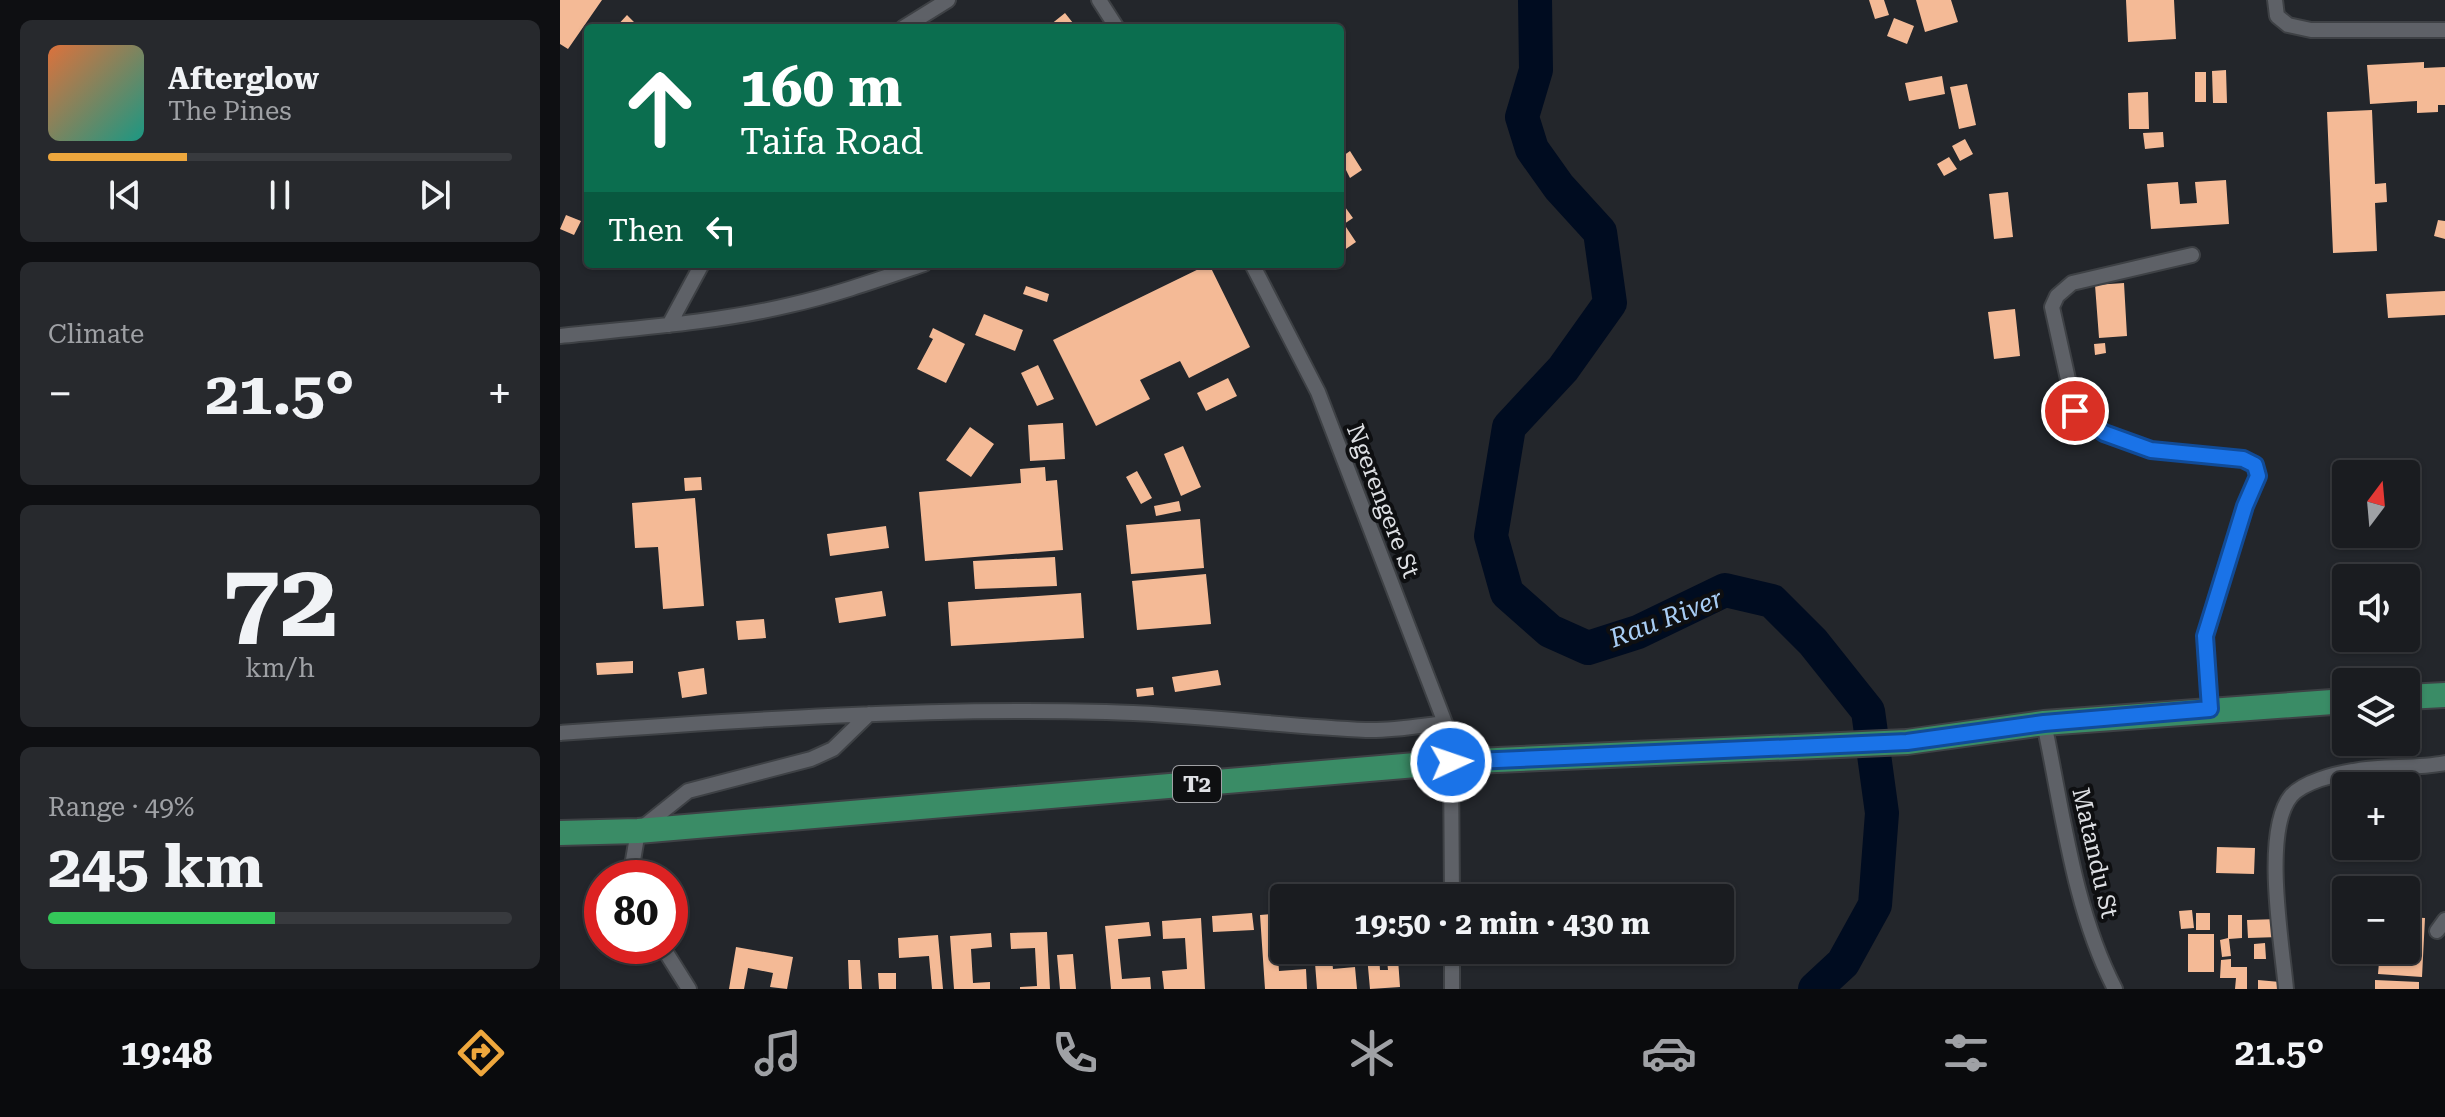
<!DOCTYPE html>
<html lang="en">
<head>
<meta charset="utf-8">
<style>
  body { margin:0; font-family:"Roboto Serif",serif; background:#27292d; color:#f1f3f6; height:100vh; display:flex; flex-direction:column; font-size:30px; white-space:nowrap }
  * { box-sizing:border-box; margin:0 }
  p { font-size:26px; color:#9fa1a5 }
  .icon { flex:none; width:44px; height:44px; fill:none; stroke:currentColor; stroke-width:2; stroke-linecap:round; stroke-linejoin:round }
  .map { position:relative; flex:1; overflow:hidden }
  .sheet { display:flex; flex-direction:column; gap:20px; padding:20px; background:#0e0f12; width:560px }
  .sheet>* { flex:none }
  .top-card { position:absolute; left:24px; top:24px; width:760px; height:244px; border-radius:8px; box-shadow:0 2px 6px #0004,0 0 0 2px #383a3e; background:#0b6e4f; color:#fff; overflow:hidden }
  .needle { width:52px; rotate:16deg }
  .tools { position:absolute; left:1772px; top:460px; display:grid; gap:16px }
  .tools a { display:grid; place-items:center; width:88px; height:88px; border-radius:8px; background:#1a1c20; box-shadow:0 2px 6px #0004,0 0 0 2px #383a3e; font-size:40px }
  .speed { position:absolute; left:24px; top:860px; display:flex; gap:16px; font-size:40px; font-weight:700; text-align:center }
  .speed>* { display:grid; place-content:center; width:104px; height:104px; border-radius:50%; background:#1a1c20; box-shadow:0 2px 6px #0004,0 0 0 2px #383a3e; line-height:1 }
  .speed .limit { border:12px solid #d22; background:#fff; color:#111 }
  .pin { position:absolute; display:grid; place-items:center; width:68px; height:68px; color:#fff; margin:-34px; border:4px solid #fff; border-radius:50%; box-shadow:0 2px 8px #0007 }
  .me { position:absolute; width:88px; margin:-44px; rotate:87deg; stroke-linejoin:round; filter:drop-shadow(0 0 6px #0008) }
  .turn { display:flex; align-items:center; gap:28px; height:168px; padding:0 24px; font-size:36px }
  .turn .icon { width:104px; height:104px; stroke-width:2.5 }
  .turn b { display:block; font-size:56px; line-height:68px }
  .then { display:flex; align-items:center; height:76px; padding:0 24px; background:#0003; gap:16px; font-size:30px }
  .big { font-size:60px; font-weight:700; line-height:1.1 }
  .sheet .tile { flex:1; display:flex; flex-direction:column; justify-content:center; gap:12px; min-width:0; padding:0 28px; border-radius:12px; background:#27292d }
  .sheet .dial { align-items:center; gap:0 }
  .dial b { font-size:104px; line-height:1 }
  .song { display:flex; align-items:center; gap:24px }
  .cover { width:96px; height:96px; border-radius:12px; background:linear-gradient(135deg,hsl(20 70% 55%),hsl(170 70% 35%)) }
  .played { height:8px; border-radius:4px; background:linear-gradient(90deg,#eea73d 30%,#383a3e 30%) }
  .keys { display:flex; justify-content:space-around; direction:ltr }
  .heat { display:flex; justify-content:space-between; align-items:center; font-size:44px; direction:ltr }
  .charge { height:12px; border-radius:6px; background:linear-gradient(90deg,#34c759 49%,#383a3e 0) }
  .trip { position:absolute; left:710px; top:884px; width:464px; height:80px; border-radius:8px; background:#1a1c20; box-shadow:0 2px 6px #0004,0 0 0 2px #383a3e; font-weight:700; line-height:80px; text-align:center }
  .tabs { display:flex; height:128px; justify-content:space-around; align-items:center; background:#0a0b0d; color:#9fa1a5 }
  .tabs .icon { width:56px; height:56px }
  .tabs .on { color:#eea73d }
  .tabs b { font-size:36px; color:#f1f3f6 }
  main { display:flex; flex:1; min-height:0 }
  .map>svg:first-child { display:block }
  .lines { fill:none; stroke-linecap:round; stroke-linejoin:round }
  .river { stroke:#000c20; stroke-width:34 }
  .building { fill:#f4ba96 }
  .minor-casing { stroke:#3e4145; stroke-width:18 }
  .trunk-casing { stroke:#3e4145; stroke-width:28 }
  .minor { stroke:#5e6167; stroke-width:14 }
  .trunk { stroke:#3a8c66; stroke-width:24 }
  .route-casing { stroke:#114b97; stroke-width:20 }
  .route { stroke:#1a73e8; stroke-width:14 }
  .labels { text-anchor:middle; stroke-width:8; stroke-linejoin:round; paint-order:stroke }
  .shield { fill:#0e0f11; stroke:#a0a1a5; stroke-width:2 }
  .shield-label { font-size:22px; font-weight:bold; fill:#dee0e4 }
  .street-label { font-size:24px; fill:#dee0e4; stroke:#0e0f11 }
  .water-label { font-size:26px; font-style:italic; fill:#a8cdf4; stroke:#0e0f11 }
</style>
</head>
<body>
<main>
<section class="sheet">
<div class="tile">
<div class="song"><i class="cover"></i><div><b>Afterglow</b><p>The Pines</p></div></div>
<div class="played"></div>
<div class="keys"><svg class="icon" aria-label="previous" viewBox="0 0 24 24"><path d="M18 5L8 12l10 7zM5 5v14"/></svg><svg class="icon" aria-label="pause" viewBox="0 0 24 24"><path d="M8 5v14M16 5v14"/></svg><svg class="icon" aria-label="next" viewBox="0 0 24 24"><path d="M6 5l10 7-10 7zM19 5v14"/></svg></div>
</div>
<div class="tile"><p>Climate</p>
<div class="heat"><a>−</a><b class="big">21.5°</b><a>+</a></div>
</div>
<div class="tile dial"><b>72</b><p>km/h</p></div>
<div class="tile"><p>Range · 49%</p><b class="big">245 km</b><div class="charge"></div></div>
</section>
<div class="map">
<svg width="1885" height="989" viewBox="0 0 1885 989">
  <rect width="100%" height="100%" fill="#23262b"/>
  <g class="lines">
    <path class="river" d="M975,0l1,70 -14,47 10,32 27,38 41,45 10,71 -47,66 -54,58 -18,109 16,57 43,38 38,17 50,-16 87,-42 47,11 41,41 55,69 14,102 -7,92 -32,58 -28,26"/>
  </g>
  <path class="building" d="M0,0h42l-34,49 -8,-5z
    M1309,0h15l5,15 -14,4z
    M1356,0h35l7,22 -33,10z
    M1566,0h48l2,39 -48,3z
    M505,13l12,15h-24l-3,-3z
    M67,15l13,13h-25z
    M1334,18l20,8 -7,18 -20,-8z
    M1864,62v6l21,-1v38h-7v7l-21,1v-12l-47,3 -3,-39z
    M1666,70l1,33h-14l-1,-32z
    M1635,72h11v30h-11z
    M1382,76l3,18 -36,7 -4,-18z
    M1407,84l9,41 -17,4 -9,-42z
    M1588,92l1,37h-20l-1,-36z
    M1812,110l3,74 11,-1 1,19 -12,1 2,48 -44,2 -6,-141z
    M1603,132l1,15 -19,2 -2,-16z
    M1405,139l8,15 -13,7 -8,-15z
    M790,151l12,19 -12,8 -10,-20z
    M1389,157l8,12 -13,7 -7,-12z
    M1666,180l3,44 -78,5 -4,-45 31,-2 2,22 17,-1 -2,-21z
    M1448,192l5,45 -19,2 -5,-45z
    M780,200l13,18 -9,6 12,18 -16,11z
    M6,215l15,6 -7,14 -14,-6z
    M1878,220l7,1v18l-11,-3z
    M649,264l41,83 -61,31 -9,-17 -40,19 10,19 -54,27 -43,-86z
    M1564,283l3,53 -28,2 -4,-53z
    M466,286l23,8 -2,8 -24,-8z
    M1885,291v24l-57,3 -2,-24z
    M1455,309l5,47 -26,3 -6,-47z
    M424,314l39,16 -8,21 -40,-16z
    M373,328l32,16 -19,39 -29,-14 16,-30 -4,-2z
    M1545,343l1,10 -11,2 -1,-11z
    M478,365l16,34 -17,7 -16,-33z
    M668,378l9,18 -31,15 -9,-18z
    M503,423l2,36 -35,2 -2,-36z
    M410,427l24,17 -23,33 -25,-17z
    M623,446l18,41 -20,9 -17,-42z
    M485,467l1,14 11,-1 6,70 -138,11 -6,-69 102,-9 -1,-14z
    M577,471l15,27 -11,6 -15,-27z
    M141,477l1,13 -17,1 -1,-13z
    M135,498l9,108 -41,3 -5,-62 -23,1 -3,-45z
    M619,501l2,10 -25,5 -2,-10z
    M640,519l4,49 -73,6 -5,-49z
    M326,526l3,22 -59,8 -3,-22z
    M495,557l2,29 -82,3 -2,-28z
    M646,574l5,50 -74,6 -5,-49z
    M322,591l4,25 -47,7 -4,-25z
    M521,593l3,45 -133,8 -3,-44z
    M204,619l2,19 -28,2 -2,-19z
    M73,661v12l-36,2 -1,-12z
    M144,668l3,26 -25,4 -4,-26z
    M658,670l3,15 -46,7 -3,-15z
    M593,687l1,8 -17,2 -1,-8z
    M1657,847l38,1 -1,26 -38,-1z
    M1632,910l2,18 -13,1 -2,-18z
    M692,913l2,17 -41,2 -1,-16z
    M724,913v15l-8,1 3,42 27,-2 1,20h-42l-5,-74z
    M1636,913h14v17h-14z
    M1668,915h14v23l-13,1 2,17 -9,1 -2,-17 8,-2z
    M1846,917l19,1 -3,59 -44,-3 2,-24h26z
    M641,918l4,71h-41l-2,-18 25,-2 -2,-31 -22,1 -1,-18z
    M1719,919v18l-31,1 -1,-18z
    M589,922l2,14 -33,3 4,40 28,-2 1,12h-40l-6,-63z
    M487,932l3,57h-30v-2l17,-1 -2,-38 -24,1 -1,-16z
    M431,933l1,14 -21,2 2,34 17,-1v7h-36l-4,-53z
    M1628,934h26v38h-26z
    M378,935l5,54h-11l-3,-33 -30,2 -1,-20z
    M1705,943l1,16h-12v-15z
    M176,947l57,10 -6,32 -17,-2 3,-14 -25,-5 -4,21h-15z
    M754,950h17l2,19 22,-2 2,22h-40z
    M843,950h10v14h-9z
    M513,954l3,35h-16l-3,-34z
    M819,955l1,15h8l-1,-10 11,-1 2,28 -30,2 -3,-33z
    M1671,959v8h16v22h-12l1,-11h-16l1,-18z
    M288,960h12l2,29h-13z
    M318,973h18v16h-17z
    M1698,980l22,2 -1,7h-21z
    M1815,980l44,2v7h-44z"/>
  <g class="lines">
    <g class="minor-casing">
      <path id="minor" d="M539,0l18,28
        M1715,0l2,16 11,9 23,5h134
        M343,28l45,-28
        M1632,255l-120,28 -15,13 -5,11 23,104 29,22 47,17 92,9 12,6 3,11 -13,30 -40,130 5,73
        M692,264l66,128 127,331 6,39 1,136
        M109,325l33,-61
        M0,336c76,-8 155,-13 230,-31 45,-10 90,-26 134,-41
        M1484,723c19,89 29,185 71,266
        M0,733c182,-13 363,-26 546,-21 87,2 173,14 260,18 26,1 53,-4 79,-7
        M70,878l8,-47 50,-40 123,-32 22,-10 36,-35
        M1877,931l8,-11
        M102,946l27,43
        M892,950v39
        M1726,989c-4,-45 -24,-158 5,-193 12,-14 44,-22 62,-25 30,-6 62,-2 92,-8"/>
    </g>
    <g class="trunk-casing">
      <path id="trunk" d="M1846,697l39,-2
        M0,833l78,-2 813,-69 456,-20 137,-19 302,-22"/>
    </g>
    <use href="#minor" class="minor"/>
    <use href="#trunk" class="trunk"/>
  </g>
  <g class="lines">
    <g class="route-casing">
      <path id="route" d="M891,762l456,-20 137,-19 166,-14 -5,-73 40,-130 13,-30 -3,-11 -12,-6 -92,-9 -47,-17 -29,-22"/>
    </g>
    <use href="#route" class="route"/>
  </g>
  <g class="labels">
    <rect class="shield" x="613" y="766" width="48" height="36" rx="6"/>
    <g class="shield-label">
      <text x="637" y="792">T2</text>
    </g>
    <g class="street-label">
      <text transform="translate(823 501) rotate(69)" y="8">Ngerengere St</text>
      <text transform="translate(1535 853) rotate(77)" y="8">Matandu St</text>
    </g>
    <g class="water-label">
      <text transform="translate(1106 618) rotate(-21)" y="9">Rau River</text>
    </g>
  </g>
</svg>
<div class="tools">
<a><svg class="needle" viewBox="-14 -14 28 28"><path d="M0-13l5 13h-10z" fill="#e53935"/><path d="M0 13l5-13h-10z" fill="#9fa1a5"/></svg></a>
<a><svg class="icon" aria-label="sound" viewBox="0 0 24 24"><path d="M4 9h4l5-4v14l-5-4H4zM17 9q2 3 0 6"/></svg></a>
<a><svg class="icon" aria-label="layers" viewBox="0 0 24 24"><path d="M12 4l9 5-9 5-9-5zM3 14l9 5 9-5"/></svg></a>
<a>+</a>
<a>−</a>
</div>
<div class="speed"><div class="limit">80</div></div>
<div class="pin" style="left:1515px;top:411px;background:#d93025"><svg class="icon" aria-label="arrive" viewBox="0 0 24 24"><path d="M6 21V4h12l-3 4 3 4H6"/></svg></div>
<svg class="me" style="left:891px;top:762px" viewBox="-20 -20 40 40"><circle r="17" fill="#1a73e8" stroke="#fff" stroke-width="3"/><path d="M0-11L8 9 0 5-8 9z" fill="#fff"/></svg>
<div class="trip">19:50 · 2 min · 430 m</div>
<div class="top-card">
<div class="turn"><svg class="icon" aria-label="ahead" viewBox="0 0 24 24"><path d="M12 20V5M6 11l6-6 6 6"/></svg><div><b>160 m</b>Taifa Road</div></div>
<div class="then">Then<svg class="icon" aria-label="left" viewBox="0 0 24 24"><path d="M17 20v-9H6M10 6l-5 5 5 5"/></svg></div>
</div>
</div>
</main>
<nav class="tabs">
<b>19:48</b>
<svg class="icon on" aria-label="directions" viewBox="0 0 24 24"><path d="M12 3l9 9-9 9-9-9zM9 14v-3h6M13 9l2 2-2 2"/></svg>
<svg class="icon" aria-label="music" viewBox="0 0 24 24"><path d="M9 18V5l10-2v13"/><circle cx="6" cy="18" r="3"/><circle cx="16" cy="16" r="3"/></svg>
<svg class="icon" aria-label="phone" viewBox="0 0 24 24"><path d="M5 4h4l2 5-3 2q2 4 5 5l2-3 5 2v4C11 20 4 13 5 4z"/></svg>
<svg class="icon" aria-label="climate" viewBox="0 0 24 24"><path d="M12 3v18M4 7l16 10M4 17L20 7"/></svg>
<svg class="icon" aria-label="car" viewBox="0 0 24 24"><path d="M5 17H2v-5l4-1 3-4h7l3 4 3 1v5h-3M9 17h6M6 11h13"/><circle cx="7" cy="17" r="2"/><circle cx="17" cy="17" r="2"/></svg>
<svg class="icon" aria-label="filters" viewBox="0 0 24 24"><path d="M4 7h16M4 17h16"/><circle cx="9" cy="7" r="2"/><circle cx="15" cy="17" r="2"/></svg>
<b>21.5°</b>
</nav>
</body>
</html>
